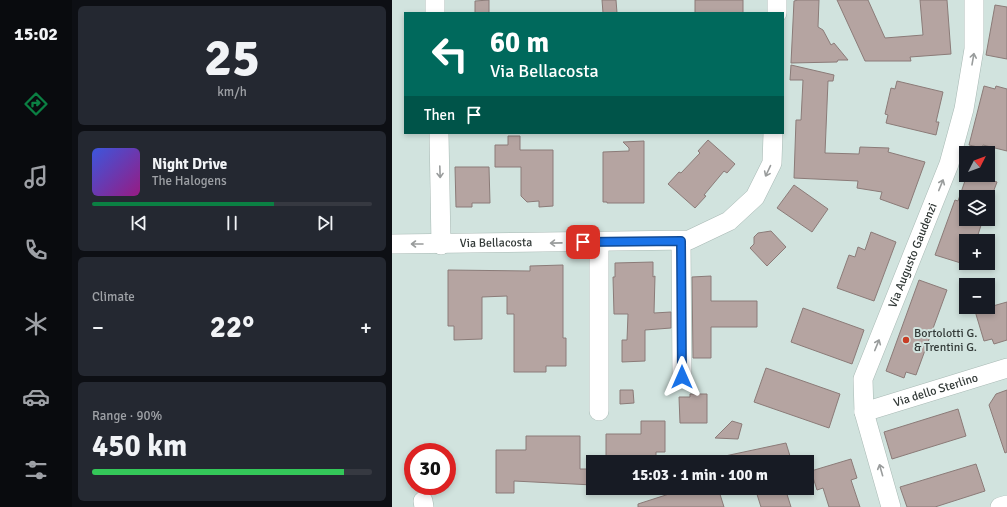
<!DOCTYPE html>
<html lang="en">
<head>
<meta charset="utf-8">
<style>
  body { margin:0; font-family:Signika,sans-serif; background:#242831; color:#f1f3f6; height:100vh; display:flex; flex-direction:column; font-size:15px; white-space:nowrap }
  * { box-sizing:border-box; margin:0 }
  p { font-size:13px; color:#9ea1a6 }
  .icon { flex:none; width:22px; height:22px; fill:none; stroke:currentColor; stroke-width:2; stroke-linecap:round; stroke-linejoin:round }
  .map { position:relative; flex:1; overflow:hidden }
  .sheet { display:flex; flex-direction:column; gap:6px; padding:6px; background:#0d0f14; width:320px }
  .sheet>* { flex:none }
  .banner { position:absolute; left:12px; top:12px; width:380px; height:122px; border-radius:0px; box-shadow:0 2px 6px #0003; background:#00695c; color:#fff; overflow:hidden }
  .needle { width:26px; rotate:48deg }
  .tools { position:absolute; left:567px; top:146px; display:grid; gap:8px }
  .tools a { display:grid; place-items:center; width:36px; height:36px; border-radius:0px; background:#171b24; box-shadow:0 2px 6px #0003; font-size:20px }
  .speed { position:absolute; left:12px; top:443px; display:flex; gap:8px; font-size:20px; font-weight:700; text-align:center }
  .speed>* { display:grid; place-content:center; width:52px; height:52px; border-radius:50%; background:#171b24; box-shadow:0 2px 6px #0003; line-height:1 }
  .speed .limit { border:6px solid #d22; background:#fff; color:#111 }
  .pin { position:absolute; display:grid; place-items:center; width:34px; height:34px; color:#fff; margin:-17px; border-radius:8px; box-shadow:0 2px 6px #0006 }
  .me { position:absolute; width:44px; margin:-22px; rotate:0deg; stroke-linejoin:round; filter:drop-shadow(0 0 3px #0008) }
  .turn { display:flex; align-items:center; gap:14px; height:84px; padding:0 20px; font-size:18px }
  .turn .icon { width:52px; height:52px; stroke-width:2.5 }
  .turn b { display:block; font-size:28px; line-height:34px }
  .then { display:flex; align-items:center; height:38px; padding:0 20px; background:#0003; gap:8px; font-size:15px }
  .big { font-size:30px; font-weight:700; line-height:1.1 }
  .sheet .widget { flex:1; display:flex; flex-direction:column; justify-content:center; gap:6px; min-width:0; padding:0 14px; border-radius:6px; background:#242831 }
  .sheet .dial { align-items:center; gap:0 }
  .dial b { font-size:52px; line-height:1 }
  .song { display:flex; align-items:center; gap:12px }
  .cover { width:48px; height:48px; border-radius:6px; background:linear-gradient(135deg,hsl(230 70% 55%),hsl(310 70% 35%)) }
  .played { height:4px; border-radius:2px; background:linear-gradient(90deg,#0b8043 65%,#363941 65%) }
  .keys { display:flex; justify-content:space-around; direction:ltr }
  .heat { display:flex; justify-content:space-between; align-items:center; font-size:22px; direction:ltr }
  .charge { height:6px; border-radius:3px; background:linear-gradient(90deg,#34c759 90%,#363941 0) }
  .trip { position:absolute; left:194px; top:455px; width:228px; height:40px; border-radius:0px; background:#171b24; box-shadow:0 2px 6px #0003; font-weight:700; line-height:40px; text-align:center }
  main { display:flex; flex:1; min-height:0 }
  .tabs { display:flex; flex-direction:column; width:72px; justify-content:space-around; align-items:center; background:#090b0e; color:#9ea1a6 }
  .tabs .icon { width:28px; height:28px }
  .tabs .selected { color:#0b8043 }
  .tabs b { font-size:18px; color:#f1f3f6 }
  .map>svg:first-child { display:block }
  .building { fill:#b5a4a1; stroke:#8b7b78 }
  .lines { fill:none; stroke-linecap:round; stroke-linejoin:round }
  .street-casing { stroke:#a8b9b4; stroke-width:20 }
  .street { stroke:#fff; stroke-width:19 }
  .oneway { stroke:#999c9c }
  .route-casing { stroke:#114b97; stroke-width:10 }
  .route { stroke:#1a73e8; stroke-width:7 }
  .poi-dot { fill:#c83d25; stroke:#d1e3de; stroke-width:1.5 }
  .labels { text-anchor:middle; stroke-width:4; stroke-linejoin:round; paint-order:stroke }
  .street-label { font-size:12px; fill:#333a38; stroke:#d1e3de }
  .poi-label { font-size:12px; fill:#333a38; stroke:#d1e3de; text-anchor:start }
</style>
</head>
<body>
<main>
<nav class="tabs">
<b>15:02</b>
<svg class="icon selected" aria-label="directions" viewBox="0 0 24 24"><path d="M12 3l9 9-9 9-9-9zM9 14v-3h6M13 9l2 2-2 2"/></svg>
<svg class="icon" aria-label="music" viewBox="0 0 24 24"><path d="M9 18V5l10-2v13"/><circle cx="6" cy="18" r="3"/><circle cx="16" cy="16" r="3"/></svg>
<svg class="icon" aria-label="phone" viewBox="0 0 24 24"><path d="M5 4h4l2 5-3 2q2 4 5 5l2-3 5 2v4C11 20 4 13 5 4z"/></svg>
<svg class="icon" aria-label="climate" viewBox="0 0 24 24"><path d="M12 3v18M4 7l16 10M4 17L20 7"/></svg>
<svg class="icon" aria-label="car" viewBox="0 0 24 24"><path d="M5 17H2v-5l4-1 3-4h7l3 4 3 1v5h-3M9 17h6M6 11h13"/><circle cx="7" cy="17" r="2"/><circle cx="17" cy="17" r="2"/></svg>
<svg class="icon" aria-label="filters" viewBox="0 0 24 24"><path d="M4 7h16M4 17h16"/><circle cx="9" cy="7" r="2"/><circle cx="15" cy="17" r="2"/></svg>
</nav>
<section class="sheet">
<div class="widget dial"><b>25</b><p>km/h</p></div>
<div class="widget">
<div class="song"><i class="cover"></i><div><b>Night Drive</b><p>The Halogens</p></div></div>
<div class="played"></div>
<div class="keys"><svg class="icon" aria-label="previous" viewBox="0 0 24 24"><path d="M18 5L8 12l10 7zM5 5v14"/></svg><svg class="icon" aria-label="pause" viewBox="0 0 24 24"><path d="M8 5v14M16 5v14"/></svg><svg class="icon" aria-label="next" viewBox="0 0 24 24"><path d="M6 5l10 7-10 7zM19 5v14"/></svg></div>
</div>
<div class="widget"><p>Climate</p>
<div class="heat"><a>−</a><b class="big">22°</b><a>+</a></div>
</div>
<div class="widget"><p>Range · 90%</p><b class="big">450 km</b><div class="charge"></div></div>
</section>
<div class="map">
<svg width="615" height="507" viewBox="0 0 615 507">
  <rect width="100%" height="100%" fill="#d1e3de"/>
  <path class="building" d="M97,0v13h-14v-12z
    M210,0h14l1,13h-14z
    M303,0h48v13h-48z
    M406,0h21l-1,27 5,3 8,15 3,-2 14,17h-10l-1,2 -46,1 3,-62z
    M445,0h31l17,38 38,-3 -3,-35h27l4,54 -41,3 1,4h-46z
    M603,5l12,2v52l-21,-4z
    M399,65l43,10 -1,6h-5l-3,72 34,1 1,-7 29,1 -1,4 37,10 -17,47 -28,-10 2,-7 -25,-4 1,-7 -64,-3 2,-58h5l2,-40h-13z
    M505,81l46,11 -7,30h3l-3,13 -50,-12 2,-8 -3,-1 6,-26 4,1z
    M592,86l11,3 1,-3 11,3v62l-24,-6 -1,3 -13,-3z
    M116,136h12v14h33v56l-14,1v-6l-12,1 -6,-6v-29h-26v-22h13z
    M316,140l27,24 -8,9 -3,-2 -20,24 2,1 -11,12 -27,-24 11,-12 2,1 19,-20 -2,-2z
    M252,141v62h-37v-1h-4v-50l26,-1v-3l-6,-6z
    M63,167h34l1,36h-18v4h-16z
    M575,175h11l19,7 -9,24v-9h-22v22h17l-7,22h-10v17l-2,6 -29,-9 20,-55 3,1z
    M402,185l34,24 -16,23 -35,-24z
    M379,231l15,16 -19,19 -17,-18 4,-4v-7l4,-4z
    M479,232l25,10 -22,59 -37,-13 12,-33 6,2 3,-10 7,3z
    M261,262v15l2,-1 -1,37 17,-1v16l-26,2v31l-23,1v-22h5l1,-26h-14l-1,-37h2v-14z
    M171,265v73h3v28h-20v6h-32v-58h-7v-18l-25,1v42l-28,1v-14h-6v-56l82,1v-5z
    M319,276v25h46v26h-46v31h-18l-1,-81z
    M527,280l28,10 -31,85 -10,-3 -2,6 -18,-7z
    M615,302v38l-13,4 -2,-5 -8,2 -9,-30z
    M411,308l61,22 -12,34 -61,-22z
    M374,368l74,26 -11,34 -75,-26z
    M228,390h13l1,13 -14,1z
    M615,390v62l-2,1 -16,-48 7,-11z
    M298,394h17v29h-27l-1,-26h11z
    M566,409l8,27 -74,23 -8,-27z
    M249,421h24v31h-9v10h-50v-28h35z
    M340,421l10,3 -4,15 -23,-1z
    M134,436h54v33h13v16l-79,-4v12h-18v-43h30z
    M394,443l4,13 -29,6h-36v-6z
    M459,459l6,19 -6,2 9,27h-31l-6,-19 -6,2 -6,-19z
    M584,464l9,27 -50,16h-28l-7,-20z
    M275,488h51l6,19h-86v-3l31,-10z
    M363,488h30l6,19h-30z"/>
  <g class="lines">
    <g class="street-casing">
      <g id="street">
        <path d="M43,0v13"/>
        <path d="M385,13v-13"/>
        <path d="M47,133l2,112"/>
        <path d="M289,241l1,136"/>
        <path id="s1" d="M0,244l297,-4 40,-19 26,-24 17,-34 1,-30"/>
        <path d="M207,411v-169"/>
        <path id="s2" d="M472,412l143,-44"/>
        <path d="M31,501l1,6"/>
        <path id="s3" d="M499,507l-27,-95 -1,-33 86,-215 15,-55 10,-60v-49"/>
        <path d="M608,507l7,-2"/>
      </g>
    </g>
    <use href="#street" class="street"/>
  </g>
  <defs><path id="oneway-shaft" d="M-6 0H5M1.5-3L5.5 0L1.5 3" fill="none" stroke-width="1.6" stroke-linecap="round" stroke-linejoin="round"/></defs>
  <g class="oneway">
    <use href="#oneway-shaft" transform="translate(581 59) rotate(-80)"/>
    <use href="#oneway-shaft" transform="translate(376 171) rotate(115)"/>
    <use href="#oneway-shaft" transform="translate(48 172) rotate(88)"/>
    <use href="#oneway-shaft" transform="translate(549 185) rotate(-68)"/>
    <use href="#oneway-shaft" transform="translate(164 243) rotate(179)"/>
    <use href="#oneway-shaft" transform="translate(25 244) rotate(-180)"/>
    <use href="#oneway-shaft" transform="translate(485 345) rotate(-68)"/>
    <use href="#oneway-shaft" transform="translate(489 470) rotate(-106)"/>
  </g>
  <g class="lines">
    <g class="route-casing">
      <path id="route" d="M191,242l98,-1 1,136"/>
    </g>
    <use href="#route" class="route"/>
  </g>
  <circle class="poi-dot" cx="514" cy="340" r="4"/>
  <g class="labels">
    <g class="street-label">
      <text dy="4" stroke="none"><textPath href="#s1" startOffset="104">Via Bellacosta</textPath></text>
      <text dy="4" stroke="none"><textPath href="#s3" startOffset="265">Via Augusto Gaudenzi</textPath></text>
      <text dy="4" stroke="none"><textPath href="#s2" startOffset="75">Via dello Sterlino</textPath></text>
    </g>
    <g class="poi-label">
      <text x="522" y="337">Bortolotti G.<tspan x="522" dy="14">&amp; Trentini G.</tspan></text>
    </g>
  </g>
</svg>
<div class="tools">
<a><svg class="needle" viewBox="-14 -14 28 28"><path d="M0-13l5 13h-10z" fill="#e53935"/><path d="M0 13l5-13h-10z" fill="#9ea1a6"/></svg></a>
<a><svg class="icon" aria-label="layers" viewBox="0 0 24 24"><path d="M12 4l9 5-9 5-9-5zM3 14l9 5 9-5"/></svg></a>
<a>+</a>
<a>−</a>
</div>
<div class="speed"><div class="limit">30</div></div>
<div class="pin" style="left:191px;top:242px;background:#d93025"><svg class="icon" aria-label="arrive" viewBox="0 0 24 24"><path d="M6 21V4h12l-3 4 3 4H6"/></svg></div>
<svg class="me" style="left:290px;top:377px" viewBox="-20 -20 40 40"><path d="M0-17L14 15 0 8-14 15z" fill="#1a73e8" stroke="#fff" stroke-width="4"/></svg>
<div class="trip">15:03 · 1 min · 100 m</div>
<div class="banner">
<div class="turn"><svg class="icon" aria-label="left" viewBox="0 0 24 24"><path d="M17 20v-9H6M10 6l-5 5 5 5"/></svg><div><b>60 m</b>Via Bellacosta</div></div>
<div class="then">Then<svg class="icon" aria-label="arrive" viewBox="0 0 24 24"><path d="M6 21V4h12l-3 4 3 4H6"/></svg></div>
</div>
</div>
</main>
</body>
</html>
